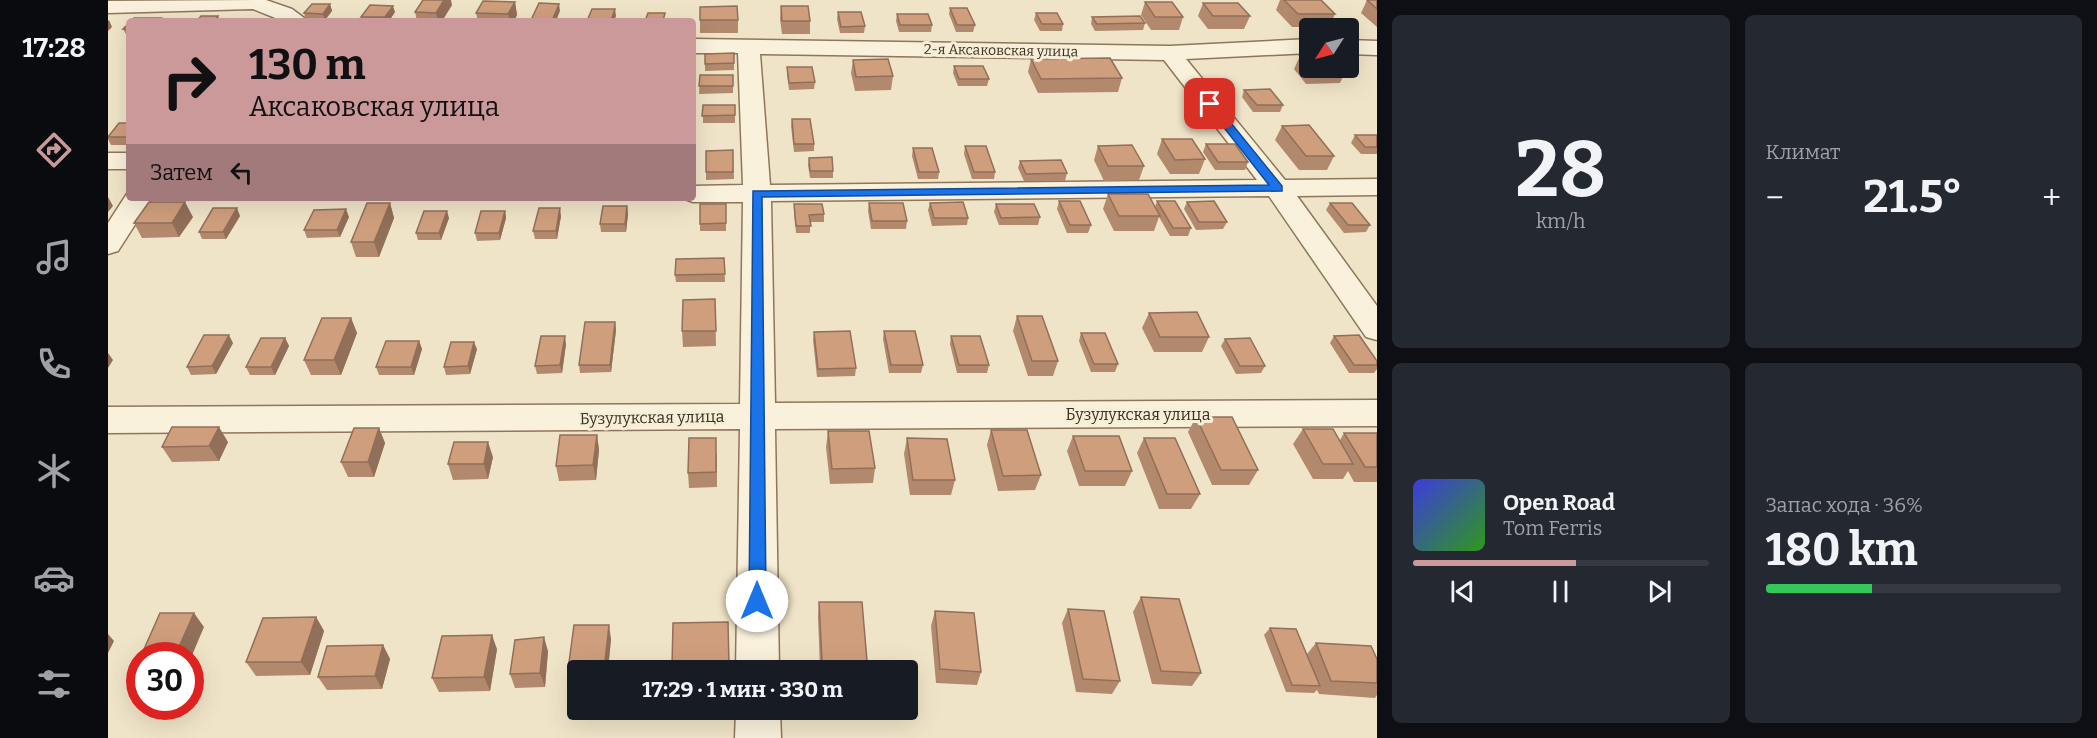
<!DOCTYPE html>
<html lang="ru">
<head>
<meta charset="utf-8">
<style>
  body { margin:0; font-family:Bitter,serif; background:#242831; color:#f1f3f6; height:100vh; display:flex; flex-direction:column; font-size:22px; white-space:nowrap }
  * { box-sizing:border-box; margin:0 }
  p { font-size:20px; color:#9ea1a6 }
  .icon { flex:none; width:33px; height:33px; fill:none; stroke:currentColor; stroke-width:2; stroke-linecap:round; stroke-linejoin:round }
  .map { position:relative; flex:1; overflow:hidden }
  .drawer { display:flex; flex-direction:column; gap:15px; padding:15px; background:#0d0f14; width:720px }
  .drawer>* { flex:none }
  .guide { position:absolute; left:18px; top:18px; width:570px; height:183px; border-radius:6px; box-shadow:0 6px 24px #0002; background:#cc999b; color:#111; overflow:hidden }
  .needle { width:39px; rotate:234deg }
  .tools { position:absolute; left:1191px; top:18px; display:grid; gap:12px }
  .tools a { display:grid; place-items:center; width:60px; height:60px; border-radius:6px; background:#171b24; box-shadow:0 6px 24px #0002; font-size:30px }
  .speed { position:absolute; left:18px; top:642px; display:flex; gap:12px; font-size:30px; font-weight:700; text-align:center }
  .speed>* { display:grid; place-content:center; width:78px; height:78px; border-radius:50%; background:#171b24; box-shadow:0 6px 24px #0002; line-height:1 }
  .speed .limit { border:9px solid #d22; background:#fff; color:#111 }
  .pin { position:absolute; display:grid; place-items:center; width:51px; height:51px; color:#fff; margin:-26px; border-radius:12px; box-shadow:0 3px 9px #0006 }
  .me { position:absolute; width:66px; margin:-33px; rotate:0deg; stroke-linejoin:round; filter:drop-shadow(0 0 4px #0008) }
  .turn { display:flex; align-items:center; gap:21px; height:126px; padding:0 24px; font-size:27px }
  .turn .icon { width:78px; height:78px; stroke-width:2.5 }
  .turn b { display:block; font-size:42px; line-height:51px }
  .then { display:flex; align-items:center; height:57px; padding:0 24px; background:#0003; gap:12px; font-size:22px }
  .big { font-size:45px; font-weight:700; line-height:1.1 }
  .drawer .tile { flex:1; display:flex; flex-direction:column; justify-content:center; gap:9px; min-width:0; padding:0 21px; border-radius:9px; background:#242831 }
  .drawer .dial { align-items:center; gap:0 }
  .dial b { font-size:78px; line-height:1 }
  .song { display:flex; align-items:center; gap:18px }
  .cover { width:72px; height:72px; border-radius:9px; background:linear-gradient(135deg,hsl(240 70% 55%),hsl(110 70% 35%)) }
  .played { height:6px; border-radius:3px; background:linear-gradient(90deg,#cc999b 55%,#363941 55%) }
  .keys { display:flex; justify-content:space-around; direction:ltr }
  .heat { display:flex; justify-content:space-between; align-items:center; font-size:33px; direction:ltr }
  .charge { height:9px; border-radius:4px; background:linear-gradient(90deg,#34c759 36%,#363941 0) }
  .drawer .tiles { flex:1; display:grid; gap:15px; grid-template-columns:repeat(2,1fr) }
  .trip { position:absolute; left:459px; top:660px; width:351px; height:60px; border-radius:6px; background:#171b24; box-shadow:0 6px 24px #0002; font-weight:700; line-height:60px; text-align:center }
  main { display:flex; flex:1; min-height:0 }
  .tab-bar { display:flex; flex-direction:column; width:108px; justify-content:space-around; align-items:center; background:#090b0e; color:#9ea1a6 }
  .tab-bar .icon { width:42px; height:42px }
  .tab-bar .current { color:#cc999b }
  .tab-bar b { font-size:27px; color:#f1f3f6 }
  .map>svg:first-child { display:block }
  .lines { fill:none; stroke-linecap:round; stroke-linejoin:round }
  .minor-casing { stroke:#8d765c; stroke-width:3 }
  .minor { fill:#faf1dc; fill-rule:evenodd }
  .wall { fill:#b2896c }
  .shaded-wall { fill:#916f58 }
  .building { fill:#cf9f7d; stroke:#916f58; stroke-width:1.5 }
  .route { fill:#1a73e8; stroke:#114b97; stroke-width:1.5 }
  .labels { text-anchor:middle; stroke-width:6; stroke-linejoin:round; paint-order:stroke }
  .far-street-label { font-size:14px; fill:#3d2e20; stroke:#f7eed8 }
  .street-label { font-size:16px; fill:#3d2e20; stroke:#f7eed8 }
</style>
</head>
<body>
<main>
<nav class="tab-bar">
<b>17:28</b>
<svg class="icon current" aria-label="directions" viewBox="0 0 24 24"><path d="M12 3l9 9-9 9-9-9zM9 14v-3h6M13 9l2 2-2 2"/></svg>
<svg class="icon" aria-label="music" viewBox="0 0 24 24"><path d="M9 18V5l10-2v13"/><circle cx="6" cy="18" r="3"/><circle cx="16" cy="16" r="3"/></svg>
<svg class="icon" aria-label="phone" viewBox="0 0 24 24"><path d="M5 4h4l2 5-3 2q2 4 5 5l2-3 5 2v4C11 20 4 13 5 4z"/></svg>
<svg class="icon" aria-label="climate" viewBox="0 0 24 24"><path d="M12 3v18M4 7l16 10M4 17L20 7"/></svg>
<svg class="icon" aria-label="car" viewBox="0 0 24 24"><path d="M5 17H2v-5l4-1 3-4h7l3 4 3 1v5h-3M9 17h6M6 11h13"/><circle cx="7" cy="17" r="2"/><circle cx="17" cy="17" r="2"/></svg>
<svg class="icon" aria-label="filters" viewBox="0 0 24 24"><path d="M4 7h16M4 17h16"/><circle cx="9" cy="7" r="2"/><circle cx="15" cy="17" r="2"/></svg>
</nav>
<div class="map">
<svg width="1269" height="738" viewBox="0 0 1269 738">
  <rect width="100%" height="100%" fill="#f0e4c8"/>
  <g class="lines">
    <g class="minor-casing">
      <path id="minor" d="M158,0l26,9 16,12h-25l-30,-12 -145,4v-12z
        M585,39l477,7 140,-7v14l-124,6 99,121 92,-1v16l-80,1 80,110v34l-11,-3 -97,-141 -498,5 4,202 602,-3v26l-602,3 4,241h-43l4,-241 -632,4v-26l632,-3 3,-202h-50l-11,-4h11v-12l50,-1 -5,-132h-45zM652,54l404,6 93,120 -487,5z
        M1240,40l29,1v14l-29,-1z
        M0,153h21v16h-21z
        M20,192l1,6h23l-34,53 -10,3v-31z
        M628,710h44l1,28h-46z"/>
    </g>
    <use href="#minor" class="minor"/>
  </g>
  <path class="wall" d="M1172,0h41l14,14 -6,13h-37l-16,-17z
    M1259,0h10v27l-16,-14z
    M407,2l2,13 -3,6h-36l-2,-8z
    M1037,2l38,15 -4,13h-28l-10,-15z
    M1095,3l47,13 -6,13h-36l-10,-13z
    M222,4l2,7 -7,9h-19l-2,-7z
    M344,5l-10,16h-25l-2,-9z
    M673,6l29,15v13h-28l-2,-15z
    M842,8l25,17 -2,7h-17l-7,-18z
    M287,12l-6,9h-26l-2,-4z
    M730,12l27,14 -1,7h-24l-3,-14z
    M928,13l27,11 -1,7h-22l-6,-11z
    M789,14l35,11 -1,7h-32l-3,-11z
    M984,17l53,6 -2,7 -48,1 -4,-7z
    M592,20h38v13h-38z
    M21,23v13h-2l-4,-7z
    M597,54l29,9v7l-29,1z
    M1192,56h10v12h34l2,2 -6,13 -34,1 -12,-15z
    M923,59l91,19 -4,14 -80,1 -10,-21z
    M745,60l40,16 -2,14 -36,1 -4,-18z
    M846,66l35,13 -2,7h-29l-5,-13z
    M679,67l28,15 -1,7 -25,1 -2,-16z
    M592,75h33v18l-34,1z
    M1136,90l39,15 -3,7h-27l-11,-15z
    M595,105h32v18h-32z
    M684,119l22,25v7l-20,1 -3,-26z
    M21,123v22h-18l-3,-6v-3z
    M1174,126l52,30 -7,14h-28l-24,-30z
    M1247,135h22v19h-16l-10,-11z
    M1054,139l43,20 -6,15h-29l-13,-20z
    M1098,144l42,18 -3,8h-30l-12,-18z
    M857,146l30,26 -1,7h-22l-8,-25z
    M990,146l46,20 -5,14 -35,1 -10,-21z
    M805,148l26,24 -1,7h-20l-6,-23z
    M625,150l1,29 -28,1v-29z
    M701,158l24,13v7h-23l-2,-13z
    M912,161l47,12 -2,8h-41l-6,-13z
    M1000,194l47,13 2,-6 34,27 -3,8h-18l-11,-19 -5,14h-40l-11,-22z
    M951,201l32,24 -3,8h-21l-10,-24z
    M1079,202l40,20 -4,7 -27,1 -12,-21z
    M282,203l4,15 -15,39h-23l-5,-15z
    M761,203l38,18 -1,8h-35l-3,-18z
    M822,203l38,15 -1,7 -35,1 -4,-16z
    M1222,203l40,22 -4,7 -22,1 -18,-23z
    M592,204h26v27h-26z
    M686,204l30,10v8h-14v11h-14l-2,-21z
    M888,204l44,13 -2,8h-39l-5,-13z
    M519,206l1,8 -2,18h-25l-1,-8z
    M397,211l1,7 -6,22 -23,1 -2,-8z
    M132,216l-14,23h-24l-3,-7z
    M453,216l-4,23h-22l-2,-8z
    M85,217l-14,20 -37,1 -8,-15z
    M241,217l-9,20 -33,1 -3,-8z
    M341,218l-8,22h-23l-2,-7z
    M616,258l1,24h-49l-1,-7z
    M607,299l1,47 -33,1 -1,-16z
    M1041,313l60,24 -7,15h-48l-12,-24z
    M909,316l41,45 -5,15h-25l-15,-45z
    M243,318l6,15 -16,42h-30l-7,-15z
    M507,322l1,8 -5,42 -31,1 -1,-8z
    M776,331l39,34 -2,8h-32l-6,-34z
    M706,332l42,36 -1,8 -38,1 -4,-37z
    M973,333l37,31 -3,8h-24l-12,-31z
    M843,336l38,29 -2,8h-30l-7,-29z
    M1226,336l43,25v8l-3,4h-25l-19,-30z
    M177,338l4,8 -14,29h-25l-4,-8z
    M1117,339l40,27 -4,7 -25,1 -15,-28z
    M311,341l3,8 -8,26h-35l-3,-8z
    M125,343l-17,31 -25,1 -4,-8z
    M458,344l-4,29 -25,1 -2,-8z
    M369,349l-7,25 -24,1 -2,-8z
    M1088,417l62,53 -9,15h-37l-24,-53z
    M271,428l6,15 -11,34h-26l-7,-15z
    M1195,429l37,11 4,-7h33v49h-23l-6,-11 -5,8h-30l-20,-35z
    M883,430l50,45 -6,15 -37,1 -11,-46z
    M720,431l47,37 -2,15 -43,1 -4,-37z
    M489,435l2,15 -3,30 -37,1 -3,-15z
    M965,436l59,35 -7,15h-46l-12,-35z
    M799,438l48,42 -4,15h-41l-6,-41z
    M1036,438l56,56 -9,15h-32l-22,-56z
    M120,442l-9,19 -47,1 -10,-15z
    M609,453v34l-28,1 -1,-15z
    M385,457l-5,22 -35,1 -5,-16z
    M1033,597l60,76 -9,13 -40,-2 -19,-72z
    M711,602l48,59 -1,9h-46l-2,-54z
    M960,609l52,72 -8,13 -36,-2 -14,-69z
    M827,611l46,61 -4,13 -41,-2 -5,-57z
    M208,617l8,14 -14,44 -54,1 -10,-14z
    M620,622l1,48h-57v-4z
    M1162,628l37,26 9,-11 61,16v36l-2,3 -56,-4 -2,-4 -3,3 -28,-1 -22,-57z
    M503,639l-3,31h-30v14h-6l-4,-14z
    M275,645l7,14 -8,30 -55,1 -9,-13z
    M389,649l-7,42 -51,1 -7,-14z
    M440,651l-3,36 -30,1 -5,-14z
    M32,658v28l-9,-9z"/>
  <path class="shaded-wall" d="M336,0h7l1,5 -10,16h-4l-2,-8z
    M407,2l2,13 -3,6h-4l-2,-7z
    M222,4l2,7 -7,9 -2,-6z
    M451,4l1,7 -4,10h-4z
    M285,6l2,6 -6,9h-3l-1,-4z
    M507,9l1,7 -2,5h-3z
    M110,16l2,5h-6z
    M1,20l3,7 -4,4v-10z
    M0,197l5,9 -5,6z
    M77,202l8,15 -14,20 -7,-14z
    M282,203l4,15 -15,39 -5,-15z
    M519,206l1,8 -2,18 -1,-8z
    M129,208l3,8 -14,23 -3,-7z
    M452,208l1,8 -4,23 -1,-8z
    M238,209l3,8 -9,20 -3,-7z
    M339,211l2,7 -8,22 -2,-7z
    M397,211l1,7 -6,22 -1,-7z
    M243,318l6,15 -16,42 -7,-15z
    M507,322l1,8 -5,42 -1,-7z
    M121,335l4,8 -17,31 -4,-8z
    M457,336l1,8 -4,29 -2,-8z
    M177,338l4,8 -14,29 -4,-8z
    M311,341l3,8 -8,26 -3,-8z
    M366,342l3,7 -7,25 -2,-8z
    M0,353l5,7 -5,8z
    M111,427l9,15 -9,19 -10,-15z
    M271,428l6,15 -11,34 -6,-15z
    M489,435l2,15 -3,30 -3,-15z
    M380,442l5,15 -5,22 -4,-15z
    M86,613l10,14 -14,33v-4h-15z
    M208,617l8,14 -14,44 -9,-13z
    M501,625l2,14 -3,31h-4z
    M0,634l6,7 -6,12z
    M384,635l5,14 -7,42 -6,-14z
    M436,637l4,14 -3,36 -5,-14z
    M275,645l7,14 -8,30 -7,-13z"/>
  <path class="building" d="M315,0h21l-8,13 -21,-1z
    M1176,0h37l14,14h-37z
    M1259,0h10v9z
    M375,1l32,1 -7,12 -32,-1z
    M1037,2h27l11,15h-28z
    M431,3l20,1 -7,17 -21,-1z
    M1095,3h35l12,13h-37z
    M204,4h18l-7,10 -19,-1z
    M262,5l23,1 -8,11h-24z
    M629,6l1,14h-38v-13z
    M673,6h27l2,15h-28z
    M842,8h17l8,17h-18z
    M484,9h23l-4,12h-24z
    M730,12h23l4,14 -24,1z
    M540,13h17l-2,8h-18z
    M928,13h21l6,11h-21z
    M789,14h31l4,11h-32z
    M93,16h17l-4,5h-17z
    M1032,16l5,7 -48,1 -5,-7z
    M26,18h27l-3,3h-27z
    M21,23v6h-6z
    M626,53v10l-29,1v-10z
    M1192,56h10v10z
    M1002,58l12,20 -81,1 -10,-20z
    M780,59l5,17 -37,1 -3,-17z
    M846,66h29l6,13h-30z
    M679,67h25l3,15 -26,1z
    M1202,68h34l2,2h-33z
    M592,75h33v11h-34z
    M1162,89l13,16h-26l-13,-15z
    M595,105h32v10l-33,1z
    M684,119h18l4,25h-20z
    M11,123h10v14h-21z
    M1201,125l25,31h-28l-24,-30z
    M1247,135h22v12h-12z
    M1054,139h30l13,20 -30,1z
    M1098,144h29l13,18h-30z
    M1024,145l12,21h-36l-10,-20z
    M857,146h21l9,26h-21z
    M805,148h19l7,24h-20z
    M625,150v22h-27v-21z
    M724,157l1,14h-23l-1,-13z
    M953,160l6,13 -41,1 -6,-13z
    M1000,194h40l12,22h-41z
    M951,201h21l11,24h-21z
    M1049,201h18l16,27h-18z
    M1106,201l13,21h-28l-12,-20z
    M41,202h36l-13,21h-38z
    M855,202l5,16h-34l-4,-15z
    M259,203h23l-16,39h-23z
    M761,203h34l4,18h-35z
    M1222,203h22l18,22h-22z
    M592,204h26v19l-26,1z
    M686,204h28l2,10 -15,1 2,11h-15z
    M888,204h38l6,13 -39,1z
    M495,206h24l-2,18h-25z
    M105,208h24l-14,24h-24z
    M431,208h21l-4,23h-23z
    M238,209l-9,21h-33l10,-20z
    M316,211h23l-8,22h-23z
    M373,211h24l-6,22h-24z
    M616,258l1,16 -50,1 1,-16z
    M607,299l1,32h-34l1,-31z
    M1089,312l12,25h-49l-11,-24z
    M909,316h25l16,45h-26z
    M214,318h29l-17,42h-30z
    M477,322h30l-5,43h-31z
    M742,331l6,37 -38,1 -4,-37z
    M776,331h31l8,34h-32z
    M973,333h24l13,31h-24z
    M96,335h25l-17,31 -25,1z
    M1251,335l18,26v4h-23l-20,-29z
    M433,336h24l-5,29 -25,1z
    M843,336h29l9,29h-30z
    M153,338h24l-14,29h-25z
    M1142,338l15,28h-25l-15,-27z
    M278,341h33l-8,26h-35z
    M343,342h23l-6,24 -24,1z
    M1088,417h36l26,53h-37z
    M64,427h47l-10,19 -47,1z
    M246,428h25l-11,34h-27z
    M1195,429h30l20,35h-30z
    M883,430h36l14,45 -38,1z
    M720,431h41l6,37 -43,1z
    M1236,433h33v34h-12z
    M452,435h37l-4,30 -37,1z
    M965,436h46l13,35h-47z
    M581,438h27v34l-28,1z
    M799,438l40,1 8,41h-42z
    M1036,438h31l25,56h-33z
    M346,442h34l-4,22h-36z
    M1033,597l38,2 22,74 -40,-2z
    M711,602h43l5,59h-45z
    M960,609l36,2 16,70 -37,-2z
    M827,611l39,2 7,59 -41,-3z
    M52,613h34l-19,43h-34z
    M208,617l-15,45h-55l17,-44z
    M620,622l1,43 -57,1 1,-43z
    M466,625h35l-5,45h-36z
    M1162,628l26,1 24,57 -28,-1z
    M384,635l-8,42 -52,1 10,-42z
    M436,637l-4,36 -30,1 5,-34z
    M1208,643l55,3 6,13v24l-46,-2z
    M275,645l-8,31 -57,1 9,-31z
    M32,658v19h-9z"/>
  <path class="route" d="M1099,102h7l68,84v5l-520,6 4,404 -3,5 -6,3 -6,-3 -2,-5 4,-410 516,-6 -62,-79z"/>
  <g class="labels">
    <g class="far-street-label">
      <text transform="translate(893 50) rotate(1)" y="5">2-я Аксаковская улица</text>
    </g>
    <g class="street-label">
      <text x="1030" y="420">Бузулукская улица</text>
      <text transform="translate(544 417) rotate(-1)" y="6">Бузулукская улица</text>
    </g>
  </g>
</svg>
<div class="tools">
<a><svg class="needle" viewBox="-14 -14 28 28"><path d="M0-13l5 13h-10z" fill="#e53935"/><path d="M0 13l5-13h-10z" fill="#9ea1a6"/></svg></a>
</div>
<div class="speed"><div class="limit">30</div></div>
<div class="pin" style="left:1102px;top:104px;background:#d93025"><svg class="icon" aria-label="arrive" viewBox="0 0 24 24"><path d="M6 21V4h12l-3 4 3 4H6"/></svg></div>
<svg class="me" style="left:649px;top:601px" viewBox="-20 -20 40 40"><circle r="19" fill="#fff"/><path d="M0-13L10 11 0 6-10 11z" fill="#1a73e8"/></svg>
<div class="trip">17:29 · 1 мин · 330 m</div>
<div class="guide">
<div class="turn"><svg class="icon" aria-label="right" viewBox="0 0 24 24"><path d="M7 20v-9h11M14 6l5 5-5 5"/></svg><div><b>130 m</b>Аксаковская улица</div></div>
<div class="then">Затем<svg class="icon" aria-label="left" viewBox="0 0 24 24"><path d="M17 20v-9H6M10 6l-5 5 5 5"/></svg></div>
</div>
</div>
<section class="drawer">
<div class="tiles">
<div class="tile dial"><b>28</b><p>km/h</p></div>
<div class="tile"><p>Климат</p>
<div class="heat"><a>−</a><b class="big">21.5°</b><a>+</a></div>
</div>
<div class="tile">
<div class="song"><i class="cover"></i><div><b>Open Road</b><p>Tom Ferris</p></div></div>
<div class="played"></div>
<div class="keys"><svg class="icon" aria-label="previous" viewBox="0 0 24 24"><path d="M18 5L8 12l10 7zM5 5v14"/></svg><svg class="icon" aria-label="pause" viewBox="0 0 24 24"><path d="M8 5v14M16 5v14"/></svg><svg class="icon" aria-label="next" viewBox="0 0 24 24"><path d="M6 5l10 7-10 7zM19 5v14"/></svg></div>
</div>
<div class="tile"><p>Запас хода · 36%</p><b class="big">180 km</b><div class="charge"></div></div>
</div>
</section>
</main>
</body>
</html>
